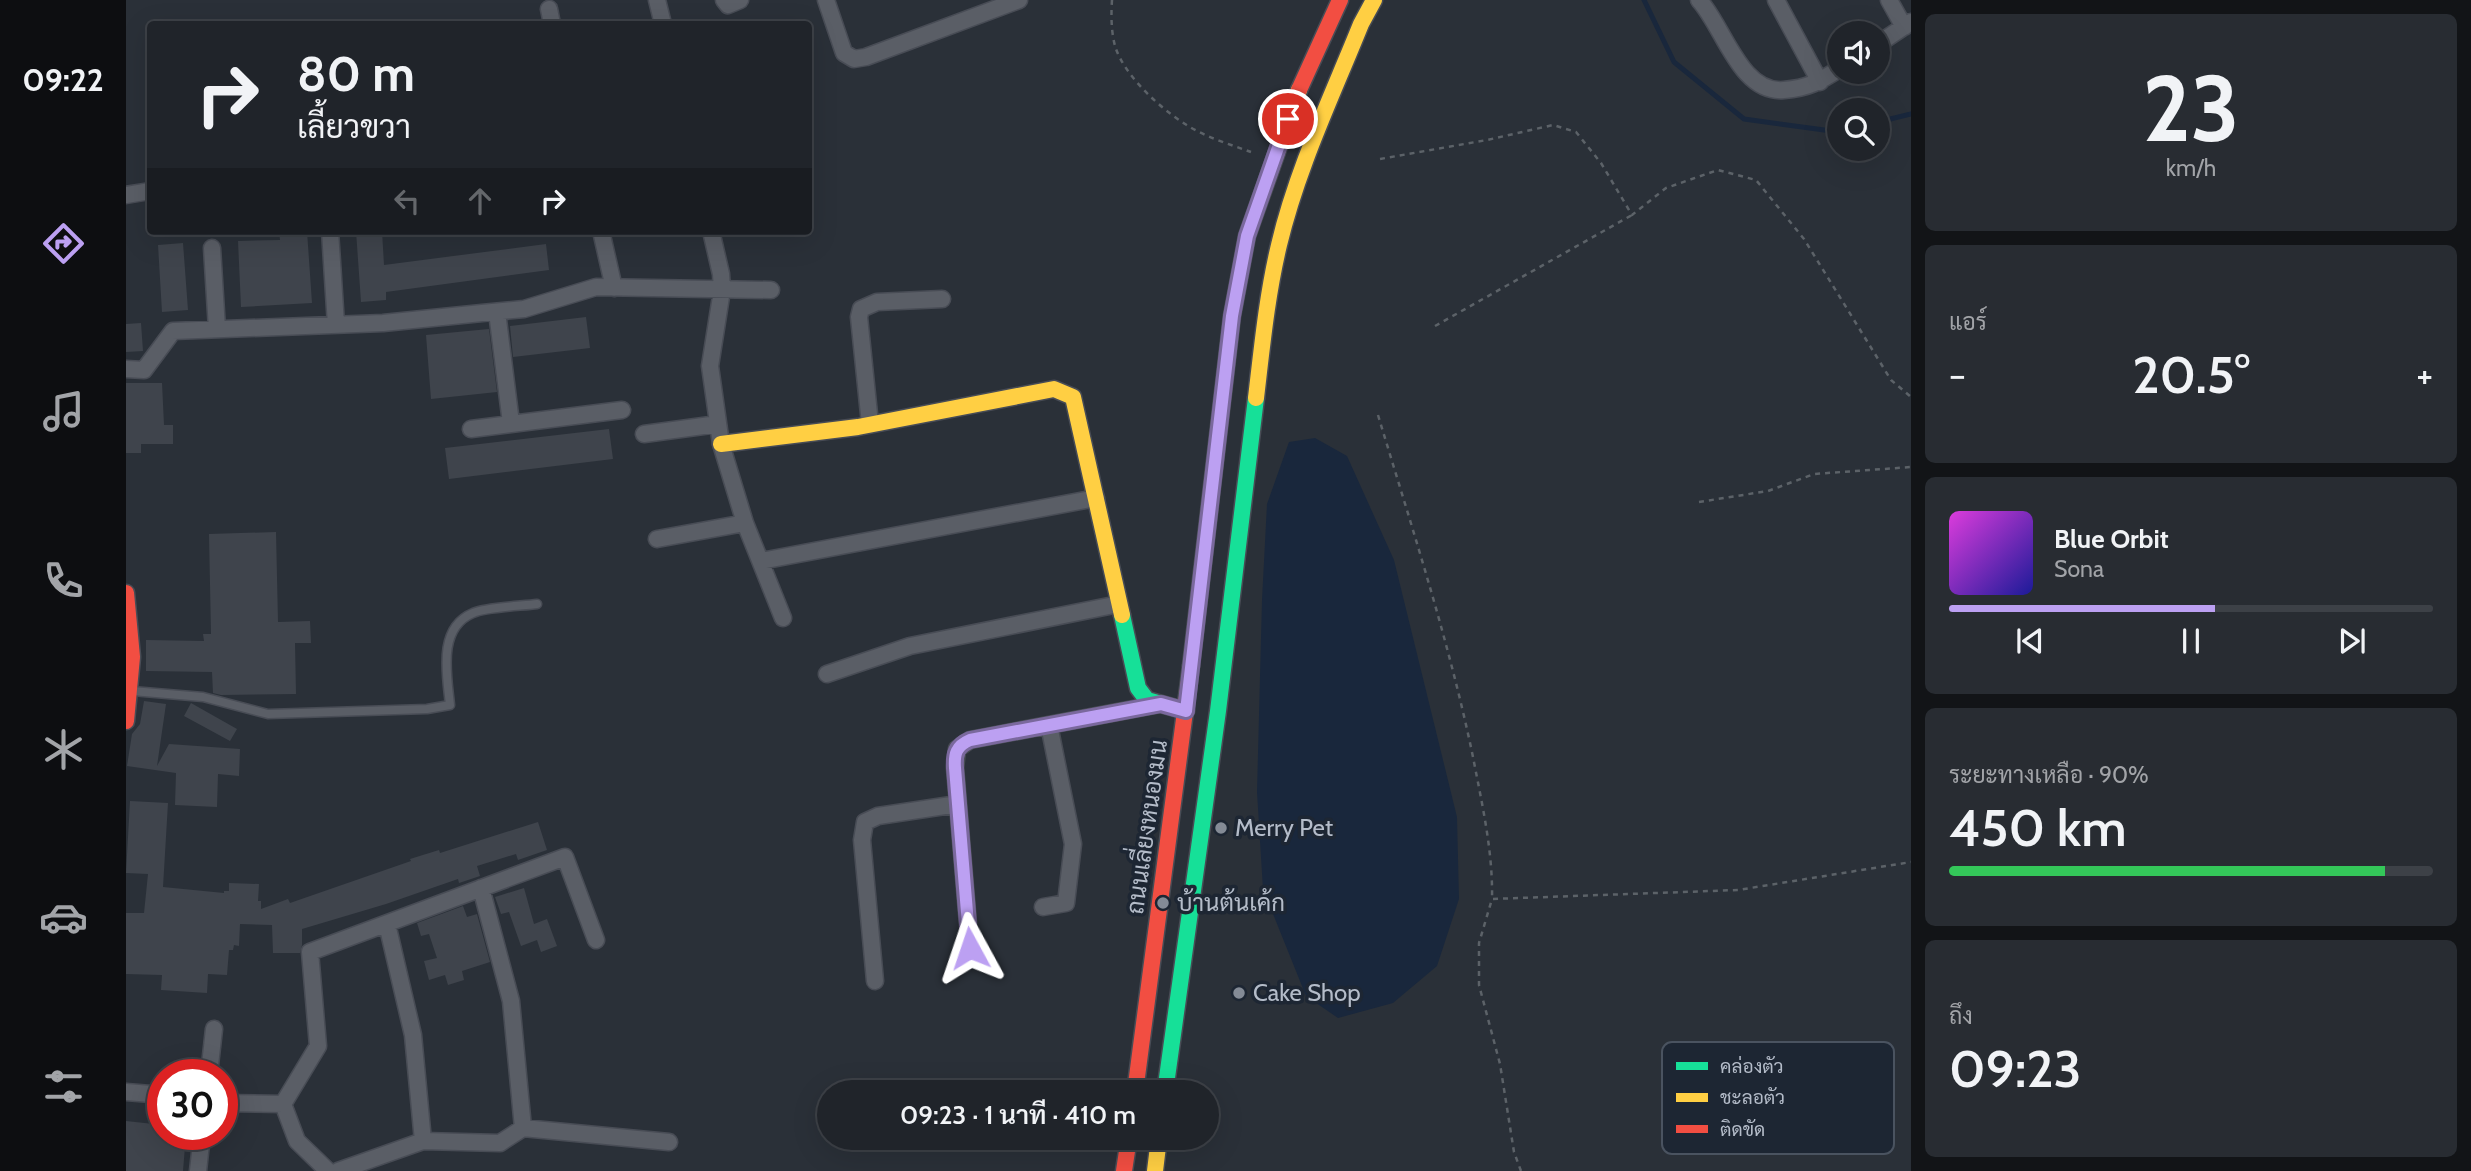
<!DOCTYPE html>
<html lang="th">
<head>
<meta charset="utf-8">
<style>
  body { margin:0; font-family:Cabin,Sarabun,sans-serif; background:#282c32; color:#f1f3f6; height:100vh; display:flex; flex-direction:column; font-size:26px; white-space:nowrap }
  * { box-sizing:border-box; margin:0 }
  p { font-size:23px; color:#a2a4a8 }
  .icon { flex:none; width:38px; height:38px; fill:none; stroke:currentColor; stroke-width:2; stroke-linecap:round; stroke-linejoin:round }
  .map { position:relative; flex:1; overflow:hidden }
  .details { display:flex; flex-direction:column; gap:14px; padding:14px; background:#121417; width:560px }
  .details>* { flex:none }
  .banner { position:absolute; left:21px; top:21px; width:665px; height:214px; border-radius:7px; box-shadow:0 7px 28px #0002,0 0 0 2px #3d4147; background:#20242a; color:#f1f3f6; overflow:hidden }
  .fabs { position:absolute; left:1701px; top:21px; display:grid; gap:14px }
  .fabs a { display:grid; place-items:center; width:63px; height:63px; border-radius:50%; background:#20242a; box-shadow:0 7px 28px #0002,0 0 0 2px #3d4147; font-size:35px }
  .speed { position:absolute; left:21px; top:1059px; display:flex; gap:14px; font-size:35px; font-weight:700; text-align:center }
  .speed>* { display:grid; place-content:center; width:91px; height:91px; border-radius:50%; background:#20242a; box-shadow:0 7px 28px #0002,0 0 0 2px #3d4147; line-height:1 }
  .speed .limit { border:10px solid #d22; background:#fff; color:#111 }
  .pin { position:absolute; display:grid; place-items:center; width:60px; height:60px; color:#fff; margin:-30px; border:4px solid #fff; border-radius:50%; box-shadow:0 2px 7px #0007 }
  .me { position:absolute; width:77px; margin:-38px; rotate:355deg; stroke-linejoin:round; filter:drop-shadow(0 0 5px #0008) }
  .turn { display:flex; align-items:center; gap:24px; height:147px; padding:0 35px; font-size:32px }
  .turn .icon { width:91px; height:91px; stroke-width:2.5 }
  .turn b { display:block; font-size:49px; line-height:60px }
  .lanes { display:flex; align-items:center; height:66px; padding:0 35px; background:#0003; justify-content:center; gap:35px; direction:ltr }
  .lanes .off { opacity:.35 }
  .big { font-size:52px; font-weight:600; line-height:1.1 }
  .details .widget { flex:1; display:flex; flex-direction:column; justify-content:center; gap:10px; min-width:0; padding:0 24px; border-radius:10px; background:#282c32 }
  .details .dial { align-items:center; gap:0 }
  .dial b { font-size:91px; line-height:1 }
  .song { display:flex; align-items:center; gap:21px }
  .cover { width:84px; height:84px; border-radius:10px; background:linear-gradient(135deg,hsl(300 70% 55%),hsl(240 70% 35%)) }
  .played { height:7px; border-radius:4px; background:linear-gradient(90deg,#bca0f2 55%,#3d4147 55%) }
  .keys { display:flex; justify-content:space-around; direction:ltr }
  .heat { display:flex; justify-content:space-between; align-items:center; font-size:38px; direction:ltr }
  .charge { height:10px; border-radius:5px; background:linear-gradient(90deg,#34c759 90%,#3d4147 0) }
  .trip { position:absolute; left:691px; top:1080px; width:402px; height:70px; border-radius:35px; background:#20242a; box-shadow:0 7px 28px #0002,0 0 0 2px #3d4147; font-weight:600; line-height:70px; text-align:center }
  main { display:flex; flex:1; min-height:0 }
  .menu { display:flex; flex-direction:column; width:126px; justify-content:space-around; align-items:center; background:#0d0e11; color:#a2a4a8 }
  .menu .icon { width:49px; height:49px }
  .menu .on { color:#bca0f2 }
  .menu b { font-size:32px; color:#f1f3f6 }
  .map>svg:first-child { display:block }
  .water { fill:#19273c }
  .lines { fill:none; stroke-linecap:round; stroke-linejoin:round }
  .stream { stroke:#19273c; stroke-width:5 }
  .building { fill:#3f444c }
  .lane-casing { stroke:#484c55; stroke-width:11 }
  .street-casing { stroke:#484c55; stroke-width:19 }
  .fast-casing { stroke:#484c55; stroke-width:19 }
  .slow-casing { stroke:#484c55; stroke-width:19 }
  .jam-casing { stroke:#484c55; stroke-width:19 }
  .path { stroke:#5c6268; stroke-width:2.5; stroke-dasharray:5 5; stroke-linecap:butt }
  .lane { stroke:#5a5e66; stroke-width:8 }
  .street { stroke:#5a5e66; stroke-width:16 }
  .fast { stroke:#16e098; stroke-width:16 }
  .slow { stroke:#ffcf43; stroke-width:16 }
  .jam { stroke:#f24e42; stroke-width:16 }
  .route-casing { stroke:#7a689d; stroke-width:18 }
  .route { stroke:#bca0f2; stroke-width:12 }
  .poi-dot { fill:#848b96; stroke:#1d2633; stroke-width:2.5 }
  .labels { text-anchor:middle; stroke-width:7; stroke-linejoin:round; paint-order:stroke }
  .street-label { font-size:24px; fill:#b4bcc9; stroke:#1d2633 }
  .poi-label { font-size:24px; fill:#b4bcc9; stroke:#1d2633; text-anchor:start }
  .key { fill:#1d2633; stroke:#4a5360; stroke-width:2 }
  .key-label { font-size:19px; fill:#b4bcc9 }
</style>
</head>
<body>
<main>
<nav class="menu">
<b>09:22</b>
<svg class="icon on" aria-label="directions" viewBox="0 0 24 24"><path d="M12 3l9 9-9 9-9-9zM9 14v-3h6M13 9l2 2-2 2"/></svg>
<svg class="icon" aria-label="music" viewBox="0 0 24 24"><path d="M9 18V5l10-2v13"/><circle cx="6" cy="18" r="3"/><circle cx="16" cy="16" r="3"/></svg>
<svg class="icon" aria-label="phone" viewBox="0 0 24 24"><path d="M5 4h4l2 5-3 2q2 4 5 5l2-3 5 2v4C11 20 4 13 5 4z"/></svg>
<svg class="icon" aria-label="climate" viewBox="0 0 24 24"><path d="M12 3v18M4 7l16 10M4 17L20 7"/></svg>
<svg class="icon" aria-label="car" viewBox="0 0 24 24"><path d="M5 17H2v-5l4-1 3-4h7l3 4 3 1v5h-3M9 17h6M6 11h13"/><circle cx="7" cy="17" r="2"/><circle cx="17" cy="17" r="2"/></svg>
<svg class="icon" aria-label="filters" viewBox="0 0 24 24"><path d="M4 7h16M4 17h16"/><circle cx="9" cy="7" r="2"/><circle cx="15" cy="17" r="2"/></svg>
</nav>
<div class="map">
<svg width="1785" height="1171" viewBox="0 0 1785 1171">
  <rect width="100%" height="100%" fill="#2a3038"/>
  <path class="water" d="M1189,438l32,18 47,104 63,257 2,82 -22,67 -44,37 -55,15 -32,-22 -43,-107 -6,-97 5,-192 5,-96 22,-62z"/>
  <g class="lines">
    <path class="stream" d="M1518,0l30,62 70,57 95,13
      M1752,122l33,-8"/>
  </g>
  <path class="building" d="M153,231h28l5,72 -71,4 -3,-66 42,-1z
    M230,231h26l2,34 162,-21 3,26 -163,22v8l-25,2z
    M57,243l5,67 -26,2 -4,-67z
    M460,317l4,31 -77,9 -3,-31z
    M15,323l2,28 -17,1v-28z
    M363,329l8,63 -66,7 -5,-64z
    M0,383h36l2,42h9v19h-32v9h-15z
    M483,429l4,30 -164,20 -4,-31z
    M150,532l2,90 32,-1 1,22h-16l1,51 -75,1 -8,-2 -1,-21 -66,-1v-31l58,1 -1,-7h8l-2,-100z
    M18,701l22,3 -9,62 12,-22 71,5 -1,27 -21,-2 -1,33 -42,-2 1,-32 -49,-7 5,-32 8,-10z
    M65,703l46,26 -7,12 -46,-25z
    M4,801l38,2 -5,84 61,6v-2h5v-8l30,1 -1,17h3v8l27,-10 2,4 121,-42 -1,-2 29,-9 1,3 98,-31 9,28 -29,10 -2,-6 -39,12 3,10 -21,7 -1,-4 -72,25 -84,25v16l-2,8h-27l-1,-28 -32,-1 -1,22 -5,-1 -1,5h-4l-2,25 -19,-1 -1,19 -46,-3 1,-15 -36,-1v-61h18l4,-39 -22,-1z
    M398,888l10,36 13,-5 10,27 -16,6 -4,-12 -16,6 -12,-34 -8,2 -6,-17z
    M337,906l4,11 10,-3 13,48 -28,9 2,9 -16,5 -3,-10 -16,5 -5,-19 13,-3 -8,-24 -8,2 -4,-13z
    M0,1121l37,4v9h23l-3,37h-57z"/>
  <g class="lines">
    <g class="lane-casing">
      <path id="lane" d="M6,691l71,6 65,17 159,-5 23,-4c-3,-30 -13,-77 23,-92 13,-6 49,-7 64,-9"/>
    </g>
    <g class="street-casing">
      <path id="street" d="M531,0l6,24
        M598,0l4,5 12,-5
        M700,0l18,53 10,6 12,-2 153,-57
        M1573,0c25,27 41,94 85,90 24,-2 35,-8 55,-21
        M1650,0l44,82
        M1763,0l15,27
        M423,9l3,15
        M1752,44l33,-22
        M0,195l24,-4
        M204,231l6,94
        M475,231l13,57
        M585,231l10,43 1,16 -12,76 11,78 24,79 38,95
        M86,248l5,81
        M371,312l14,111
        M0,369l18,1 29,-39 210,-8 99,-10 42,-4 72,-22 175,3
        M744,424l-11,-107 2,-8 16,-7 65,-3
        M345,429l151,-19
        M518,434l74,-10
        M531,539l88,-16
        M635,561l335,-63
        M701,674l83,-28 209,-42
        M355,888l30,113 12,127
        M917,907l23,-4 7,-59 -24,-119
        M261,924l26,111 10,106
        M844,948l-15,-180 2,-19 13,-9 190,-36
        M749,981l-13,-141 3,-18 13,-6 80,-12
        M83,1074l5,-45
        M0,1092l37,3
        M96,1103l61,1 14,37 31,30
        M157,1104l35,-58 -8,-94 255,-95 31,83
        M72,1171l4,-37
        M212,1171l85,-30 77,2 23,-15 146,14"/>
    </g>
    <g class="fast-casing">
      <path id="fast" d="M996,615l16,73 9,12 39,11
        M1039,1092l53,-381 38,-313"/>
    </g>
    <g class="slow-casing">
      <path id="slow" d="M1130,398c6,-51 11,-103 23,-153 18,-76 53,-149 82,-221l13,-24
        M595,444l137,-17 196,-38 19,8 49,218
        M1065,666l41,-350 15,-80 52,-146
        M1029,1171l4,-33"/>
    </g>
    <g class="jam-casing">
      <path id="jam" d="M1173,90l41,-90
        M0,593l6,64 -6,64
        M1009,1092l56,-426
        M998,1171l5,-33"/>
    </g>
    <path class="path" d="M986,0c-1,15 -1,34 4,49 10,28 44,59 69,75 20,13 44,20 66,28
      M1254,159l107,-19 66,-15 23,7 25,31 31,52 34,-27 52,-18 38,10 48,59 87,141 20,17
      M1309,326l197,-111
      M1252,415c34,113 71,226 95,342 9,47 20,94 19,142
      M1573,502l69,-11 46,-17 97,-7
      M1395,1171l-7,-19 -14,-88 -21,-79v-42l13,-44 246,-9 173,-28"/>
    <use href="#lane" class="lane"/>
    <use href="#street" class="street"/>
    <use href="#fast" class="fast"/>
    <use href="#slow" class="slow"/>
    <use href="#jam" class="jam"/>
  </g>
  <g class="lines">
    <g class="route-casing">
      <path id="route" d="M844,948l-15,-180c-1,-14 1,-22 15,-28l191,-36 25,7 46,-395 15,-80 41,-117"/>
    </g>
    <use href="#route" class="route"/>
  </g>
  <g class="poi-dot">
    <circle cx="1095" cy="828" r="7"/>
    <circle cx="1037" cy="903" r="7"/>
    <circle cx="1113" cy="993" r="7"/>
  </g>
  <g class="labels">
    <g class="street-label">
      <text transform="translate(1021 827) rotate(-82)" y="8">ถนนเลี่ยงหนองมน</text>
    </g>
    <g class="poi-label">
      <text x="1109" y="836">Merry Pet</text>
      <text x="1051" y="911">บ้านต้นเค้ก</text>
      <text x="1127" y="1001">Cake Shop</text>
    </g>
  </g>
  <rect x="1536" y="1042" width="232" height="112" rx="10" class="key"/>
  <rect x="1550" y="1062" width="32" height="8" fill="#16e098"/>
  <rect x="1550" y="1093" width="32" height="9" fill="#ffcf43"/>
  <rect x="1550" y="1125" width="32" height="8" fill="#f24e42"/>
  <g class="key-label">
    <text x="1594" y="1073">คล่องตัว</text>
    <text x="1594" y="1104">ชะลอตัว</text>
    <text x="1594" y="1136">ติดขัด</text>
  </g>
</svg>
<div class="fabs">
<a><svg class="icon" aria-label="sound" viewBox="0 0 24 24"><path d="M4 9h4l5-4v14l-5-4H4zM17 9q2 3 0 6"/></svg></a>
<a><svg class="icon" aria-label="search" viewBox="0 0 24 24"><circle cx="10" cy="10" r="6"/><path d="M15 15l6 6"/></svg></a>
</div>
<div class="speed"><div class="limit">30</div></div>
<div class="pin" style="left:1162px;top:119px;background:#d93025"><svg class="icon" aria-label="arrive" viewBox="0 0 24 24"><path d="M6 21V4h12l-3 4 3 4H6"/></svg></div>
<svg class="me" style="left:844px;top:948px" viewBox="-20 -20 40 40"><path d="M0-17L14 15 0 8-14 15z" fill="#bca0f2" stroke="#fff" stroke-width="4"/></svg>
<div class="trip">09:23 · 1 นาที · 410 m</div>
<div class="banner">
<div class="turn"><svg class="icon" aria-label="right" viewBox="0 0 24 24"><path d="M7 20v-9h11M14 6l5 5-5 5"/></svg><div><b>80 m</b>เลี้ยวขวา</div></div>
<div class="lanes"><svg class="icon off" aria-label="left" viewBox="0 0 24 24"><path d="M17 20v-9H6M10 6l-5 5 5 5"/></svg><svg class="icon off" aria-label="ahead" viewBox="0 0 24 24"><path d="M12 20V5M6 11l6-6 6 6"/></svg><svg class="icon" aria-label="right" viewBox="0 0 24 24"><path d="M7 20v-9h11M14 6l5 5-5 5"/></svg></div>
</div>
</div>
<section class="details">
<div class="widget dial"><b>23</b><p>km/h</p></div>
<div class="widget"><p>แอร์</p>
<div class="heat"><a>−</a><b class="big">20.5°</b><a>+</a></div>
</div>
<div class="widget">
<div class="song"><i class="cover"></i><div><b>Blue Orbit</b><p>Sona</p></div></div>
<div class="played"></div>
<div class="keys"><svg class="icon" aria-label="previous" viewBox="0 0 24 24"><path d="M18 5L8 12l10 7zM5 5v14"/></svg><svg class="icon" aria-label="pause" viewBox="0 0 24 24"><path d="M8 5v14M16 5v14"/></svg><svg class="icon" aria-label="next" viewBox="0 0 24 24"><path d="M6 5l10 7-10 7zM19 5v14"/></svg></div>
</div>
<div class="widget"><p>ระยะทางเหลือ · 90%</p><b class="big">450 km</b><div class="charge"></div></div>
<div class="widget"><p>ถึง</p><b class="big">09:23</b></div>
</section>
</main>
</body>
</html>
